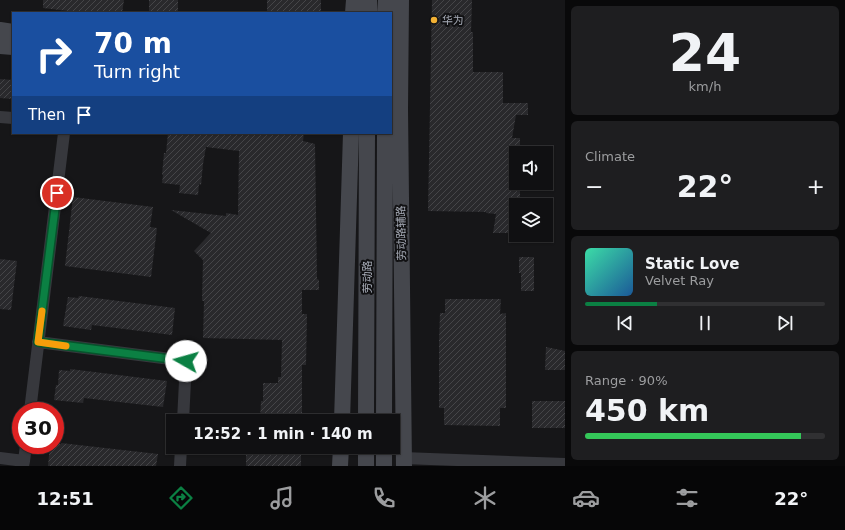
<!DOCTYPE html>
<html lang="en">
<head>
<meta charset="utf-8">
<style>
  body { margin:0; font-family:"DejaVu Sans","Noto Sans SC",sans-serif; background:#1e1e20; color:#f1f3f6; height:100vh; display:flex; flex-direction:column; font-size:15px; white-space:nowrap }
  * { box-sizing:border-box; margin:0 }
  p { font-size:13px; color:#9c9d9f }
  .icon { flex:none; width:22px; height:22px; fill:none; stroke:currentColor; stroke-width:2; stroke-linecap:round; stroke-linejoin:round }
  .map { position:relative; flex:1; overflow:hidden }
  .drawer { display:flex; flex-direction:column; gap:6px; padding:6px; background:#09090a; width:280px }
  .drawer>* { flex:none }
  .guide { position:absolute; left:12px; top:12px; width:380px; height:122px; border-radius:0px; box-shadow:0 1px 3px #0004,0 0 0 1px #303032; background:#1a4fa0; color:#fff; overflow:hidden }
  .controls { position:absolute; left:509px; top:146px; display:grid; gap:8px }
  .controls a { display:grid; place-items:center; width:44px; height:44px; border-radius:0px; background:#101012; box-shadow:0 1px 3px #0004,0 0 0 1px #303032; font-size:20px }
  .speed { position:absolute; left:12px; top:402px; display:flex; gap:8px; font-size:20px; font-weight:700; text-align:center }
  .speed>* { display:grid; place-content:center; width:52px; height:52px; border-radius:50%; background:#101012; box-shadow:0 1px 3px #0004,0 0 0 1px #303032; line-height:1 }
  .speed .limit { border:6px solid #d22; background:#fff; color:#111 }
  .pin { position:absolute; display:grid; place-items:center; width:34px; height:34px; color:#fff; margin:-17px; border:2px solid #fff; border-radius:50%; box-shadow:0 1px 4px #0007 }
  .me { position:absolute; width:44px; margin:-22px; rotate:277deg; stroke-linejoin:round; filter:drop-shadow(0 0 3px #0008) }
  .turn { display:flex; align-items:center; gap:14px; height:84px; padding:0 16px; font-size:18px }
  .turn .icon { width:52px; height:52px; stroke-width:2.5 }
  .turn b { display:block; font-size:28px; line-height:34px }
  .then { display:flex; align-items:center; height:38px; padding:0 16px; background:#0003; gap:8px; font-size:15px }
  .big { font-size:30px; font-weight:700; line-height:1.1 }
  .drawer .widget { flex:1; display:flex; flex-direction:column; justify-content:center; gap:6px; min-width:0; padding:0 14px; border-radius:6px; background:#1e1e20 }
  .drawer .dial { align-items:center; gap:0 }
  .dial b { font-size:52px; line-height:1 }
  .song { display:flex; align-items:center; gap:12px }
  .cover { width:48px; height:48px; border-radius:6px; background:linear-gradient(135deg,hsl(160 70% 55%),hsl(210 70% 35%)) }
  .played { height:4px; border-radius:2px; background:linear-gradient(90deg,#0b8043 30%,#303032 30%) }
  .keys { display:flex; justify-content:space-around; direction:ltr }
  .heat { display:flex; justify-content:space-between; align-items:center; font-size:22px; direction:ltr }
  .charge { height:6px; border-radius:3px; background:linear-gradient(90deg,#34c759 90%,#303032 0) }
  .trip { position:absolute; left:166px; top:414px; width:234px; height:40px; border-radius:0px; background:#101012; box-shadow:0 1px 3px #0004,0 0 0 1px #303032; font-weight:700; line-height:40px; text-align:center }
  .menu { display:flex; height:64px; justify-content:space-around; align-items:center; background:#060607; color:#9c9d9f }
  .menu .icon { width:28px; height:28px }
  .menu .active { color:#0b8043 }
  .menu b { font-size:18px; color:#f1f3f6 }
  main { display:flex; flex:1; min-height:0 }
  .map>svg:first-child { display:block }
  .building { fill:url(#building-hatch) }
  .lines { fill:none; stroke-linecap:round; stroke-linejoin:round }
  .street { stroke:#37383d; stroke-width:12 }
  .secondary { stroke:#45474d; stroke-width:16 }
  .route-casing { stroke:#07532c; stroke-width:10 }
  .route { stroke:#0b8043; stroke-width:7 }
  .slow { stroke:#f59e0b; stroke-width:7 }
  .poi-dot { fill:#f2b134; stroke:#111113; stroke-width:1.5 }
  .labels { text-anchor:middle; stroke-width:4; stroke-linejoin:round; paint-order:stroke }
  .poi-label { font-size:11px; fill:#a8adb8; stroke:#111113; text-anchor:start }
  .street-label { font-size:11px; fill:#a8adb8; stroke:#111113 }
</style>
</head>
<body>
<main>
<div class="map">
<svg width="565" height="466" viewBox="0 0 565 466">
  <defs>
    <pattern id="building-hatch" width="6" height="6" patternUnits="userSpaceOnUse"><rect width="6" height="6" fill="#29292c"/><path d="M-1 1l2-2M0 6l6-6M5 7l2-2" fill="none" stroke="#454548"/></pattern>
  </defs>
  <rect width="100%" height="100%" fill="#161618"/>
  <path class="building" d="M43,0h81l-2,13h-37l-42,-5z
    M149,0h29v13h-29z
    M267,0h54v13h-54z
    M432,0h40l-1,32h2v40h30v31h25v12h-12l-4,23h8v15h-4v30h4v22h-4v9h-3l-2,19h-18l3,-19 -10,-1v-1l-58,-1z
    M0,79l13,1v19l-13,-1z
    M168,133h136l-1,8 12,3 2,135 2,1v10h-17v24h5l-1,51h-4v56h-42l1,-20h2v-18h15v-6h3l1,-37 -79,-2 1,-37h-2l1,-41 -9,-9 17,-18 -40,-23 55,6v-3l12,2 1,-64 -33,-4 -3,17 -2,21 -2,-1 -1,11 -19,-2 1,-8 -18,-2 1,-8h-1l2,-22h2z
    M73,197l80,10 -3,20 7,1 -6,49 -86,-11z
    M519,257h15v34h-13v-18h-2z
    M0,259l17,2 -6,49 -11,-1z
    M79,296l96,12 -3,27 -80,-10 -1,5 -28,-4 5,-29 10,1z
    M445,299h56l-1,15 6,-1v95h-6v18l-56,-1v-17h-5v-67l1,-28h5z
    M546,347l19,4v19h-20z
    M70,369l97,12 -4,26 -79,-9 -1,5 -29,-3 2,-15h2l1,-15 11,1z
    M532,401h33v27h-33z
    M61,443l97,11 -2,12h-108l2,-21h5v-1h6z
    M260,447h41v19h-55v-15h14z"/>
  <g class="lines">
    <path class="street" d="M0,117l13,1
      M38,342l148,19 -3,60
      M30,411l34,-278
      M0,458l24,3 -1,5
      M403,458l162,6
      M24,461l2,-16
      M180,466l1,-19"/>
    <path class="secondary" d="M401,0l-1,109 4,357
      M353,13l1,-13
      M369,13v-13
      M385,13l1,-13
      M0,30l13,2
      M0,46l13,1
      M342,421l9,-288
      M366,421l1,-288
      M384,421l1,-288
      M340,466l1,-19
      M366,466v-19
      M384,466v-19"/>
  </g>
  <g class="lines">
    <g class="route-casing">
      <path id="route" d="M57,193l-19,149 148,19"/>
    </g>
    <use href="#route" class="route"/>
    <path class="slow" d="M42,311l-4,31 28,4"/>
  </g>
  <circle class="poi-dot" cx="434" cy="20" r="4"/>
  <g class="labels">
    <g class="poi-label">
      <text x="442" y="24">华为</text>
    </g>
    <g class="street-label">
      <text transform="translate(401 233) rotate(-91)" y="4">劳动路辅路</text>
      <text transform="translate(367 277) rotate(-90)" y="4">劳动路</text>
    </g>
  </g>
</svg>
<div class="controls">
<a><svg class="icon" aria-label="sound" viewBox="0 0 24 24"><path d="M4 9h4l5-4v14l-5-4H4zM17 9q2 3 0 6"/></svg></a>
<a><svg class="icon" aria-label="layers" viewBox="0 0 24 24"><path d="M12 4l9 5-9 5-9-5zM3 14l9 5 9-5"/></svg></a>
</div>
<div class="speed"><div class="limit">30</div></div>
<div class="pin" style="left:57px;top:193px;background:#d93025"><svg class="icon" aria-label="arrive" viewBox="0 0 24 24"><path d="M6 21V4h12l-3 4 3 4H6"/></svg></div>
<svg class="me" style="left:186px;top:361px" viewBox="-20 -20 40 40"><circle r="19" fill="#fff"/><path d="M0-13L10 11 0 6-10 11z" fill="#0b8043"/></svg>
<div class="trip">12:52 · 1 min · 140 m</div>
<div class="guide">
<div class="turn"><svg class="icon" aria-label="right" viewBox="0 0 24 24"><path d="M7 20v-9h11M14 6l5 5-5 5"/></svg><div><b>70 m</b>Turn right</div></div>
<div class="then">Then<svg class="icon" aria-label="arrive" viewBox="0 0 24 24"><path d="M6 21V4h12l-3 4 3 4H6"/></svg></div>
</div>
</div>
<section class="drawer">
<div class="widget dial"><b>24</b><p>km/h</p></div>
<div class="widget"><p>Climate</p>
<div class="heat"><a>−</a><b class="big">22°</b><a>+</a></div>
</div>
<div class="widget">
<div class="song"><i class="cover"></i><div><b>Static Love</b><p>Velvet Ray</p></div></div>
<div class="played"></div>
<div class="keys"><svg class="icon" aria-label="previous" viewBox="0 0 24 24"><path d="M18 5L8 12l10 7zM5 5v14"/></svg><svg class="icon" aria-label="pause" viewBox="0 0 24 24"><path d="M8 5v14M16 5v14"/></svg><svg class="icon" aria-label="next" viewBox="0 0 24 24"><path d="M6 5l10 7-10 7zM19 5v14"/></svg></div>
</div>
<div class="widget"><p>Range · 90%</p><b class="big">450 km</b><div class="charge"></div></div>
</section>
</main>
<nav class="menu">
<b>12:51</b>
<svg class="icon active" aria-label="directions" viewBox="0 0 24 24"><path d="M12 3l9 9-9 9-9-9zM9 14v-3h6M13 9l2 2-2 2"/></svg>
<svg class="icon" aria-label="music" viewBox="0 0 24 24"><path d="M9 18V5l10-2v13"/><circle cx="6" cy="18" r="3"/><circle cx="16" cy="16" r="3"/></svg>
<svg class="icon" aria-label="phone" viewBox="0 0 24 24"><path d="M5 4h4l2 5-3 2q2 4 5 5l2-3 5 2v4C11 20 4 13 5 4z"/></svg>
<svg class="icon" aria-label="climate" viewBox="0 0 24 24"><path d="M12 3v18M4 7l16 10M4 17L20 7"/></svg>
<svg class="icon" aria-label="car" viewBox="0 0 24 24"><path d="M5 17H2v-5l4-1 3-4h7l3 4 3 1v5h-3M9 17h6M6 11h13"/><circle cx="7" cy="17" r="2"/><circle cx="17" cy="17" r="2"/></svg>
<svg class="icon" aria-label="filters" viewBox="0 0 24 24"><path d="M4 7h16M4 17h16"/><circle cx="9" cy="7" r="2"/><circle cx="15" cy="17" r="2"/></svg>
<b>22°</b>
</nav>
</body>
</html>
